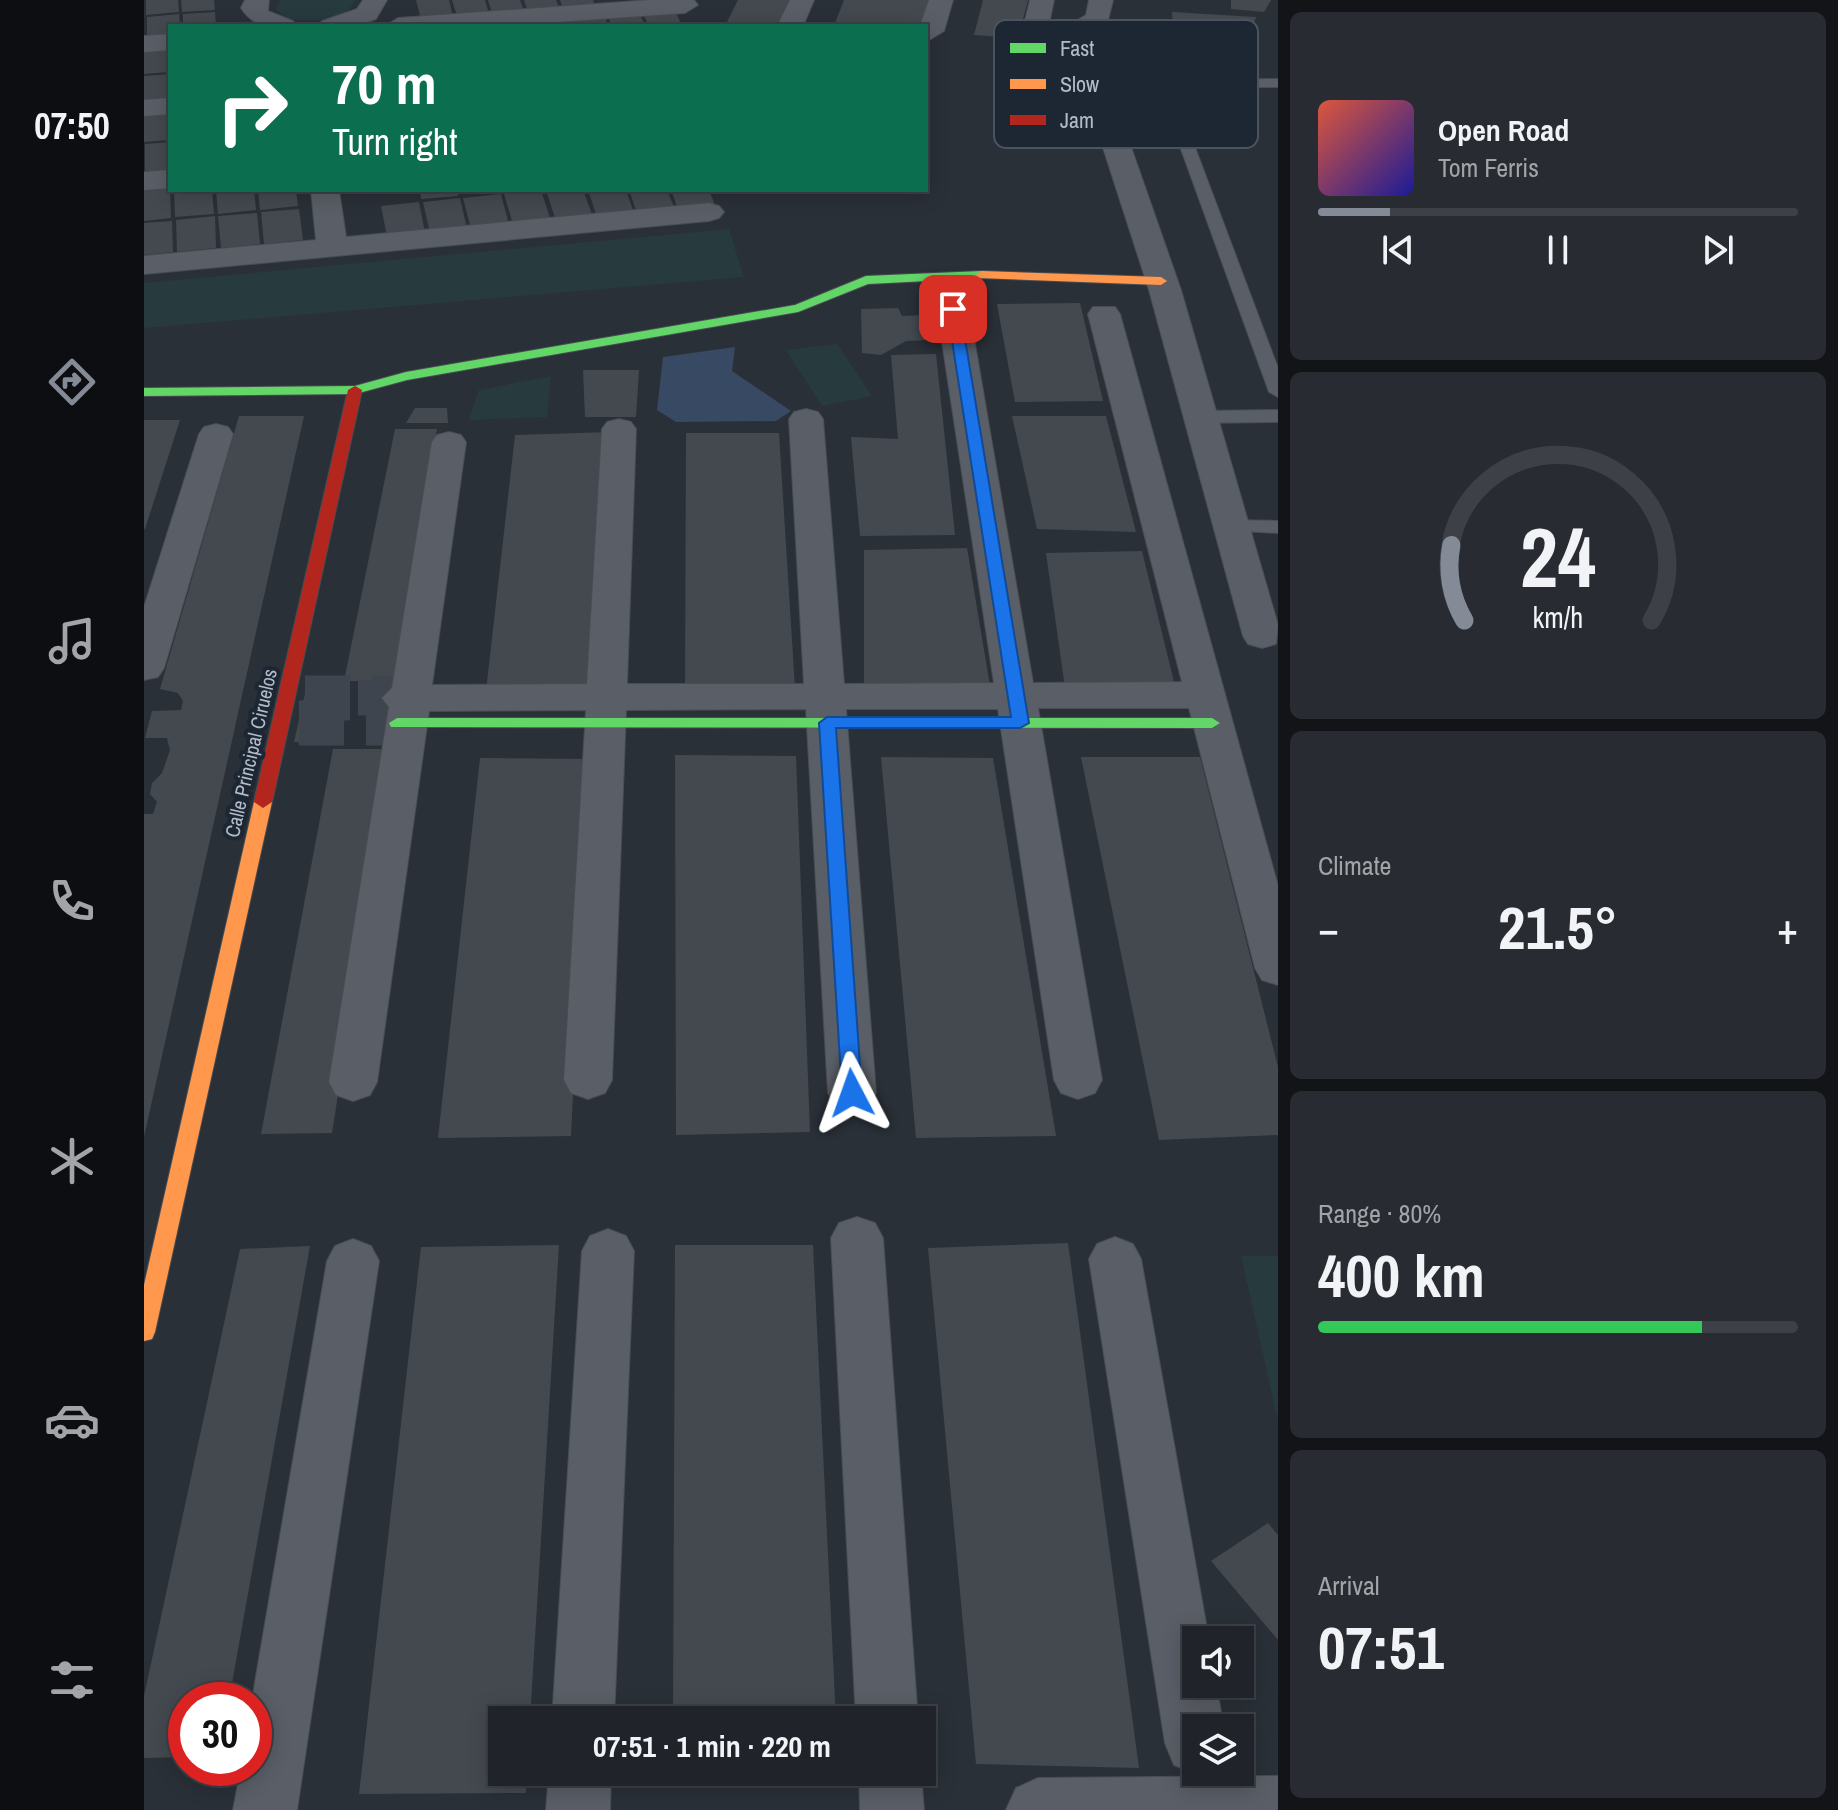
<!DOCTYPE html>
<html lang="en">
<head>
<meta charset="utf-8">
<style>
  body { margin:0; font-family:"Archivo Narrow",sans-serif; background:#282c32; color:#f1f3f6; height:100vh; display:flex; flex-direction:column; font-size:30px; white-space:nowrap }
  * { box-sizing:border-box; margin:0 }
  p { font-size:26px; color:#a2a4a8 }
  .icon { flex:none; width:44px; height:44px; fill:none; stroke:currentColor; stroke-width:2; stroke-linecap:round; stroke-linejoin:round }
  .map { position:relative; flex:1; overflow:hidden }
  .drawer { display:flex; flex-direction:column; gap:12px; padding:12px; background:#121417; width:560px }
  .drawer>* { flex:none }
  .banner { position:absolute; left:24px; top:24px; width:760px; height:168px; border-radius:0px; box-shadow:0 4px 20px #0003,0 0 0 2px #3d4147; background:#0b6e4f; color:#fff; overflow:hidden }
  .controls { position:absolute; left:1038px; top:1626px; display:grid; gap:16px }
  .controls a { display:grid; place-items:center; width:72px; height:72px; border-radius:0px; background:#20242a; box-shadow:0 4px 20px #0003,0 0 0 2px #3d4147; font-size:40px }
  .speed { position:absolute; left:24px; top:1682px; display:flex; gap:16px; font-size:40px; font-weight:700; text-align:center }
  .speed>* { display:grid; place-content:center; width:104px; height:104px; border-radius:50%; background:#20242a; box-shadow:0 4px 20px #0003,0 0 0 2px #3d4147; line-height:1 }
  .speed .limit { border:12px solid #d22; background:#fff; color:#111 }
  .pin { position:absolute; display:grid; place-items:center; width:68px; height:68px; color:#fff; margin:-34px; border-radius:16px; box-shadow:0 4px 12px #0006 }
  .me { position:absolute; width:88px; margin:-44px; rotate:356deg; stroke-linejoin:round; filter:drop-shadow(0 0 6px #0008) }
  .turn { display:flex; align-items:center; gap:28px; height:168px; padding:0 32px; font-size:36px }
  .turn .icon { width:104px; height:104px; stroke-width:2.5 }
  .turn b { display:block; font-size:56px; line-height:68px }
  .big { font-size:60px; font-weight:800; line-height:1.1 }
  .drawer .card { flex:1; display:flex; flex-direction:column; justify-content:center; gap:12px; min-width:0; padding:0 28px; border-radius:12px; background:#282c32 }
  .drawer .dial { align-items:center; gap:0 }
  .dial svg { height:208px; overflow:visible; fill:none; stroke:#3d4147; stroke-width:7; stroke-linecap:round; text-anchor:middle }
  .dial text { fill:#f1f3f6; stroke:none }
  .song { display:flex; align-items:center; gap:24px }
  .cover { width:96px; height:96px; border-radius:12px; background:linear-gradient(135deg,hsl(10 70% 55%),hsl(240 70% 35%)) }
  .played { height:8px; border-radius:4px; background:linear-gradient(90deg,#848b96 15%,#3d4147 15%) }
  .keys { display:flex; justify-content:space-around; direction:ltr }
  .heat { display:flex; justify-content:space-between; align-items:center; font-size:44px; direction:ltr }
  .charge { height:12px; border-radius:6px; background:linear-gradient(90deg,#34c759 80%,#3d4147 0) }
  .trip { position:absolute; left:344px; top:1706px; width:448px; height:80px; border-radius:0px; background:#20242a; box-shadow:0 4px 20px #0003,0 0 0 2px #3d4147; font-weight:800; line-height:80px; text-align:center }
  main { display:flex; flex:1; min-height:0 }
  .menu { display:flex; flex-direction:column; width:144px; justify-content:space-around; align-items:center; background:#0d0e11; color:#a2a4a8 }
  .menu .icon { width:56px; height:56px }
  .menu .selected { color:#848b96 }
  .menu b { font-size:36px; color:#f1f3f6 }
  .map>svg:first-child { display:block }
  .green { fill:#273a3e }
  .water { fill:#384963 }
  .building { fill:#444950 }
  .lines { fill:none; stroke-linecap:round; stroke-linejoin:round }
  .street-tunnel-far1 { stroke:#3f454e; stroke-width:35; stroke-dasharray:35 18; stroke-linecap:butt }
  .street-tunnel { stroke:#3f454e; stroke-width:45; stroke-dasharray:45 22; stroke-linecap:butt }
  .secondary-tunnel { stroke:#3f454e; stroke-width:45; stroke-dasharray:45 22; stroke-linecap:butt }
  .lane-casing { stroke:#484c53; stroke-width:2 }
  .street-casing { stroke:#484c53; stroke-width:2 }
  .fast-casing { stroke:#484c53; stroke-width:2 }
  .slow-casing { stroke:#484c53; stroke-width:2 }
  .jam-casing { stroke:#484c53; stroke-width:2 }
  .lane { fill:#5a5e66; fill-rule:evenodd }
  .street { fill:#5a5e66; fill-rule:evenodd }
  .fast { fill:#63d668; fill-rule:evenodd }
  .slow { fill:#ff974d; fill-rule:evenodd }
  .jam { fill:#b3261e; fill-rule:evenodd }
  .route { fill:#1a73e8; stroke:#114b97; stroke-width:2 }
  .labels { text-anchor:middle; stroke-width:8; stroke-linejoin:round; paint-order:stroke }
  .street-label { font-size:20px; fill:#b4bcc9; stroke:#1d2633 }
  .key { fill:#1d2633; stroke:#4a5360; stroke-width:2 }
  .key-label { font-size:22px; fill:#b4bcc9 }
</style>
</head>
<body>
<main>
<nav class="menu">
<b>07:50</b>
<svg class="icon selected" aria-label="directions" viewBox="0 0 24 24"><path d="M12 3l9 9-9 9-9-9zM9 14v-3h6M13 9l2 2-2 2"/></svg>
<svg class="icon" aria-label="music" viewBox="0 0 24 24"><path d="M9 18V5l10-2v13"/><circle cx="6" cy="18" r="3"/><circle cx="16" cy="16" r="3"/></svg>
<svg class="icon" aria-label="phone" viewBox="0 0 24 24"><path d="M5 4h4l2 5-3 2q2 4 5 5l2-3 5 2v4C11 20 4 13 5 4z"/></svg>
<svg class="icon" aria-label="climate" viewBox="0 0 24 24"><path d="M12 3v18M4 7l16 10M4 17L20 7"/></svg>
<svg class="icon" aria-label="car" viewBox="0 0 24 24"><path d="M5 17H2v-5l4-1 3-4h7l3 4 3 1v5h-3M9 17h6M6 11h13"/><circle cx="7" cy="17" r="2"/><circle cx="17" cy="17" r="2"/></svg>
<svg class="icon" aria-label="filters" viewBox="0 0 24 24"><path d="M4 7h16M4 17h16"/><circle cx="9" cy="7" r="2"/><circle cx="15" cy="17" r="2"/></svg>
</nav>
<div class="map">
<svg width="1134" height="1810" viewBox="0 0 1134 1810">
  <rect width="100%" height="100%" fill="#2a3038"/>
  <path class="green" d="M136,0h75l-7,12c-21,7 -56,17 -72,-3z
    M585,229l15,48 -600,51v-45z
    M693,344l35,52 -50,10 -36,-56z
    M407,376l-4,41 -78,3 10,-30z
    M1097,1256h37v161h-1z"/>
  <path class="water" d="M591,347l-3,24 59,40 -15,10 -100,1 -19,-12 6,-53z"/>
  <path class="building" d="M2,0h32l1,12 -33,3z
    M37,0h33l1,10 -33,2z
    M272,0h33l4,17 -32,2z
    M308,0h33l4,14 -32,2z
    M344,0h32l4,11 -32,2z
    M380,0h32l3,8 -32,2z
    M416,0h33l2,5 -32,3z
    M594,0h51l-13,26h-51z
    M700,0h85l-9,26h-86z
    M839,0h45l-10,38 -44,-3z
    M1087,0h40l-7,12 -33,-3z
    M531,11l7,15h-33l-6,-12z
    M71,12l1,14h-33v-12z
    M1028,12l84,5 -5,15 -78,-7z
    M35,14l1,12h-10v12l-23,2v-23z
    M496,14l5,12h-33l-4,-10z
    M461,17l3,9h-33l-2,-7z
    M26,48v24l-26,2v-24z
    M26,74v26l-26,2v-26z
    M26,112v28l-26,2v-27z
    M26,142v28l-25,3v-29z
    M26,188l1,30 -27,3v-31z
    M30,190h38l2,24 -39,3z
    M72,190h38l2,20 -38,4z
    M114,190h38l2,16 -38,4z
    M276,190h37l1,6 -37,3z
    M397,190l10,31 -38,3 -9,-30z
    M402,190h37l10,27 -37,4z
    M444,190h38l8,23 -37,4z
    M485,190h38l8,19 -38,4z
    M527,190h38l6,15 -37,4z
    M357,194l8,31 -38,4 -8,-31z
    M316,198l7,31 -37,4 -7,-31z
    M275,202l6,31 -38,4 -6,-31z
    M155,209l4,31 -39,4 -3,-32z
    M113,213l3,31 -39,4 -3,-32z
    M71,216l1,32 -39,4 -1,-32z
    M28,221l1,31 -29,3v-32z
    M936,303l23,98 -88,1 -18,-98z
    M754,308l4,8 20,-1 8,25 -24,1 -25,14 -19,-2 -1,-44z
    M792,354l19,181 -95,1 -9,-99 47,2 -7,-84z
    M439,370h56l-3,47h-51z
    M271,408h32l1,15h-42z
    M95,416h65l-160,721v-323h9l4,-12 -7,-8 2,-11 10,-10 8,-23 -3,-12h-22l7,-27 29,-1 2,-9 -5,-8 -18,-4z
    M868,416h94l30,116 -99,-3z
    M0,420h36l-35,109h-1z
    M251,429h42l-44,252h-49z
    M467,432l-14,256 -111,3 29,-256z
    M542,433h93l16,255h-110z
    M823,548l23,138 -126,-3v-133z
    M998,551l33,135 -110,2 -19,-135z
    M163,685h34l-11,57h-36z
    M189,749h59l-60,384 -71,1z
    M531,755l121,1 14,376 -134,3z
    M737,757l112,1 63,378 -140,2z
    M937,757h119l78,310v68l-119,5z
    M336,758l109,1 -18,377 -133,2z
    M924,1243l71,525 -163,-4 -48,-516z
    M415,1245l-29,475h-28v52h25l-1,21 -167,1 62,-547z
    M531,1245h138l23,475h-163z
    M166,1246l-81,454h-43v57l-42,1v-62l96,-447z
    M1124,1523l10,12v105l-67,-79z"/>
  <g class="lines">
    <path class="street-tunnel-far1" d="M161,698h97"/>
    <path class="street-tunnel" d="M161,698h97"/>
    <path class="secondary-tunnel" d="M155,723h98"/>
    <g class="lane-casing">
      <path id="lane" d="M1134,79v8l-98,1 -5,6 103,274v29l-9,-5 -108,-298 4,-10 14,-4z
        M1134,410v12l-78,1 -9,-6 9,-6z
        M1087,520l47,1v12l-54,-3 -3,-4z"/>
    </g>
    <g class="street-casing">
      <path id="street" d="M101,0h24l-1,11 25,10 4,5c-24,0 -42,4 -56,-18z
        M219,0h24l-11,19 -20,7h-38l4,-5 35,-12z
        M507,0h43l4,5 -13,8 -183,13h-117l13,-8z
        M646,0h24l-11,26h-26z
        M785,0h24l-9,31 -13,8 -5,-2v-11h-6z
        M886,0h24l-5,24 27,-3 10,-6 3,-15h24l-6,24 -16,9 -41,6 12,25 61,60 58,166 97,335 -2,19 -14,4 -14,-4 -5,-8 -94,-346 -53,-164 -52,-51 -13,-18 -9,-24z
        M26,34v16l-26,2v-16z
        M26,98v16l-26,2v-16z
        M26,170v18l-26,2v-18z
        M167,190h28l7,47 363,-34 10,3 5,6 -5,6 -10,3 -565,53v-18l172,-16z
        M809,300l11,2 5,7 64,374 149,-1 -94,-368 5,-7h22l5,7 158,572v99l-16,-5 -7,-12 -66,-260h-151l64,372 -7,13 -17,6 -17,-6 -7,-13 -56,-371h-152l30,384 -7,13 -17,6 -17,-6 -7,-13 -22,-384 -180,1 -14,370 -7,13 -17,6 -17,-6 -7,-13 22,-370 -157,1 -52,371 -7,13 -17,6 -17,-6 -7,-13 60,-375 -7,-9 10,-10 40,-246 5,-7 12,-3 12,3 5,7 -34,243 155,-1 15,-255 5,-7 12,-3 12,3 5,7 -9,255h177l-15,-265 5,-7 12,-3 12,3 5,7 21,265 150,-1 -57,-374 5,-7z
        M72,424l12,3 5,7 -69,234 -6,9 -14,3v-73l55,-173 5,-7z
        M713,1217l18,6 8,15 35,482h-62l-25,-482 8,-15z
        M464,1229l18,7 8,15 -20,469h-62l30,-469 8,-15z
        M971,1237l18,7 8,15 68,381h-13v44h20l8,44h-28v44h4l-4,2 -22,-9 -9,-22 -76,-484 8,-15z
        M209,1239l18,7 8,15 -82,549h-64l8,-42h13l-2,-68 75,-439 8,-15z
        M405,1772h62l-1,38h-64z
        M715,1772h62l3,38h-64z
        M1134,1776v34h-272l10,-22 22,-10z"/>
    </g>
    <g class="fast-casing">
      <path id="fast" d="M838,271l6,4 -2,3 -118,6 -70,28 -391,68 -52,14 -211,2v-8l211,-2 51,-14 389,-67 71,-29z
        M253,718h815l8,5 -8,5 -821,-1 -2,-4z"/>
    </g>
    <g class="slow-casing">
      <path id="slow" d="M838,271l179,6 6,4 -6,4 -183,-7 -2,-3z
        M119,796l9,6 -117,530 -3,7 -8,2v-56l110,-483z"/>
    </g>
    <g class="jam-casing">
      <path id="jam" d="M211,386l7,4 -90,412 -9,6 -9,-6 94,-412z"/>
    </g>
    <use href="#lane" class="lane"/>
    <use href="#street" class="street"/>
    <use href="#fast" class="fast"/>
    <use href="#slow" class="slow"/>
    <use href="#jam" class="jam"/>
  </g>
  <path class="route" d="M809,305l7,4 69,414 -9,5h-184l26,365 -10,8 -10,-8 -23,-370 8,-6h184l-64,-408z"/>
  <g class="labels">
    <g class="street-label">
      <text transform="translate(107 753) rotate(-77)" y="7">Calle Principal Ciruelos</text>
    </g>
  </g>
  <rect x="850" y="20" width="264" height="128" rx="12" class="key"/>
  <rect x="866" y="43" width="36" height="10" fill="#63d668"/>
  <rect x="866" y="79" width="36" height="10" fill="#ff974d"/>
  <rect x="866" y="115" width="36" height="10" fill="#b3261e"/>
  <g class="key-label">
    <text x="916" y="56">Fast</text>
    <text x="916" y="92">Slow</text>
    <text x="916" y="128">Jam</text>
  </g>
</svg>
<div class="controls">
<a><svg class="icon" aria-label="sound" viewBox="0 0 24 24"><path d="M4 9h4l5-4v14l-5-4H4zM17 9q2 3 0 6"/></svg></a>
<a><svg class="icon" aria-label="layers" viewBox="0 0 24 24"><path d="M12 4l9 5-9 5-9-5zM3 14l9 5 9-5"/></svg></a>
</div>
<div class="speed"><div class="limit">30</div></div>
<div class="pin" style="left:809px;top:309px;background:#d93025"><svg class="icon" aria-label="arrive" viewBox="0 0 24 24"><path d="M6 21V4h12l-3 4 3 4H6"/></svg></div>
<svg class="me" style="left:708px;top:1093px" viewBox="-20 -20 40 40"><path d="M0-17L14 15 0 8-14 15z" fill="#1a73e8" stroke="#fff" stroke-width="4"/></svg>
<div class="trip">07:51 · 1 min · 220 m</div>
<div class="banner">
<div class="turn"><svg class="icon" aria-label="right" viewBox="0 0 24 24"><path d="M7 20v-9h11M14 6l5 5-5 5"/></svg><div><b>70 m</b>Turn right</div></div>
</div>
</div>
<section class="drawer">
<div class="card">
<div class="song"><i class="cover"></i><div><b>Open Road</b><p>Tom Ferris</p></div></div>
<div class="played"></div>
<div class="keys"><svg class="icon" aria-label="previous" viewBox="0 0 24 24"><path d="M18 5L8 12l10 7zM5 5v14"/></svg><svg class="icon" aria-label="pause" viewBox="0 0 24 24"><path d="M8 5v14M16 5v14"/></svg><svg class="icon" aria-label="next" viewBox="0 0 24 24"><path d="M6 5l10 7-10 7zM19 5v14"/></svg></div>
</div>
<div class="card dial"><svg viewBox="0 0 100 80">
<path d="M14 69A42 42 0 1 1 86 69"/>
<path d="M14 69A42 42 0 0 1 9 40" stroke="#848b96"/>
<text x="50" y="56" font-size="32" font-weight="700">24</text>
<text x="50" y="72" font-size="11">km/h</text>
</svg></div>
<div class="card"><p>Climate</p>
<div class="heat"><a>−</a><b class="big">21.5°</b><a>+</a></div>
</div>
<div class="card"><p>Range · 80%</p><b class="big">400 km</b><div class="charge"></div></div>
<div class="card"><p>Arrival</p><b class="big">07:51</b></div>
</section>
</main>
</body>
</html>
